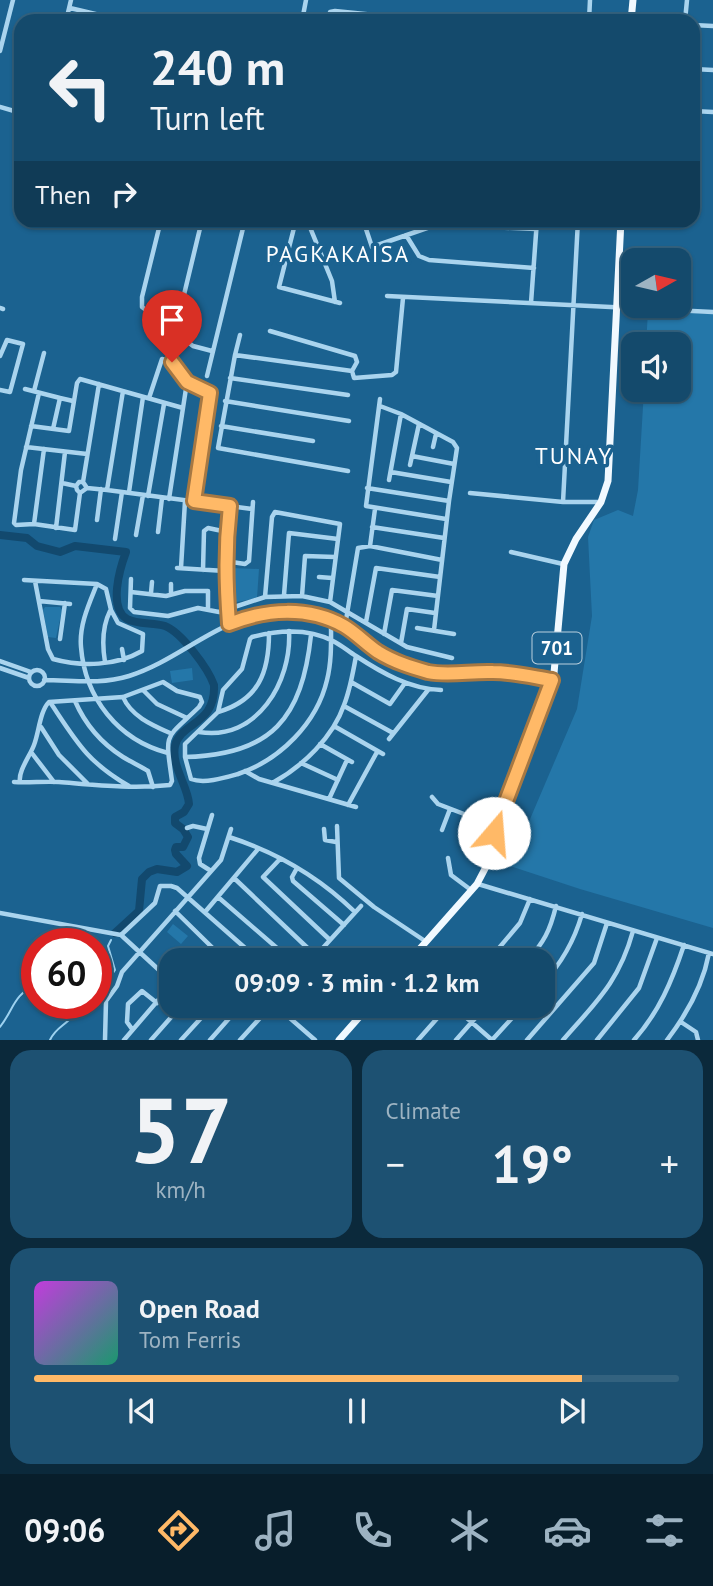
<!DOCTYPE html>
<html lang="en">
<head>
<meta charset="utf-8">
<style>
  body { margin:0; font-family:"PT Sans",sans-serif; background:#1d5172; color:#f1f3f6; height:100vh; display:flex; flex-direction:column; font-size:26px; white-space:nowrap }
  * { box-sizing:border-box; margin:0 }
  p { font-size:23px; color:#9db3c2 }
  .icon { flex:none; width:38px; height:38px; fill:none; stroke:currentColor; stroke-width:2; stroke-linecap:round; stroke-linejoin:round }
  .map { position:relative; height:1040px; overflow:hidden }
  .panel { display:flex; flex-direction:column; gap:10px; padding:10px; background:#0b293b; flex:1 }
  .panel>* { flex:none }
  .top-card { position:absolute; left:14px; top:14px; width:686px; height:214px; border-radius:21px; box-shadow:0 2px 5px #0004,0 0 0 2px #33627f; background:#144a6c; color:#f1f3f6; overflow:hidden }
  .needle { width:46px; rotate:82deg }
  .buttons { position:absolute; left:621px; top:248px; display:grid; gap:14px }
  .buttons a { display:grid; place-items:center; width:70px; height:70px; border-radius:14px; background:#144a6c; box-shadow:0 2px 5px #0004,0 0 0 2px #33627f; font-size:35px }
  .speed { position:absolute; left:21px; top:928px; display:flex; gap:14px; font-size:35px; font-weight:700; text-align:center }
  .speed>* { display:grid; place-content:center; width:91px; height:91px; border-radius:50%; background:#144a6c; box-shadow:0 2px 5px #0004,0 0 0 2px #33627f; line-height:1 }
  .speed .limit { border:10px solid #d22; background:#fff; color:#111 }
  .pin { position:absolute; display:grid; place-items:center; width:60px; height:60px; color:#fff; margin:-72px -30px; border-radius:50% 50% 50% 0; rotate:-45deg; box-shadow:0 0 7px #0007 }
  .pin .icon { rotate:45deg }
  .me { position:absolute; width:77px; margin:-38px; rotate:18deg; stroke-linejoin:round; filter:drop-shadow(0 0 5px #0008) }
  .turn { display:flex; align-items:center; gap:24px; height:147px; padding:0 21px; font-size:32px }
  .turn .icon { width:91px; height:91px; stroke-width:2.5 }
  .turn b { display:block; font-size:49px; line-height:60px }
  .then { display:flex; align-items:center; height:66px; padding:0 21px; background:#0003; gap:14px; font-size:26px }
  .big { font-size:52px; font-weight:600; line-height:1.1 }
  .panel .card { flex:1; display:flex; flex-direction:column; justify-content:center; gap:10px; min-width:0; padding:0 24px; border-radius:21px; background:#1d5172 }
  .panel .dial { align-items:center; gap:0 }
  .dial b { font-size:91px; line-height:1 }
  .song { display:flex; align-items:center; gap:21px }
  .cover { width:84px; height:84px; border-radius:10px; background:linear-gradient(135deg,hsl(290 70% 55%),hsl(160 70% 35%)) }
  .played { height:7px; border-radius:4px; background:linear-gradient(90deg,#ffb967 85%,#33627f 85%) }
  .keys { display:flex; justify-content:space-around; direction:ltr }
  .heat { display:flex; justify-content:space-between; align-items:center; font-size:38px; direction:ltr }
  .panel .tiles { flex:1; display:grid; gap:10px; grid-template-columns:1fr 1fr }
  .card:last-child { grid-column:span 2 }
  .trip { position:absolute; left:159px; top:948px; width:396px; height:70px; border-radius:21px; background:#144a6c; box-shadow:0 2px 5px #0004,0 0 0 2px #33627f; font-weight:600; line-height:70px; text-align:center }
  .menu { display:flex; height:112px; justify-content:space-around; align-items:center; background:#081e2b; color:#9db3c2 }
  .menu .icon { width:49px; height:49px }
  .menu .selected { color:#ffb967 }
  .menu b { font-size:32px; color:#f1f3f6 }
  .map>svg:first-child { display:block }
  .green { fill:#2477a9 }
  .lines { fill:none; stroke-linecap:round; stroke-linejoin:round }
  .stream { stroke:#9dd2f0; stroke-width:2 }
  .river { stroke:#12496e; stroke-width:8 }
  .minor { stroke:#aad4ee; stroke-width:4.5 }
  .primary { stroke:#f1f9ff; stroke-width:7 }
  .route-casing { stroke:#a67843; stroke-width:18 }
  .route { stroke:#ffb967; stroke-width:12 }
  .labels { text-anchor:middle; stroke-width:7; stroke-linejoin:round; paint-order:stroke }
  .shield { fill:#1b6290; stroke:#bbd0de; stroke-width:2 }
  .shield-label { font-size:19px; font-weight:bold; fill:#fff }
  .neighbourhood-label { font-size:23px; letter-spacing:2px; fill:#fff; stroke:#1b6290 }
</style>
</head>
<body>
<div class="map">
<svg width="713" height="1040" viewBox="0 0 713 1040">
  <rect width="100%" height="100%" fill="#1b6290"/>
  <path class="green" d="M648,311l65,3v614l-133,-39 -70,-23 67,-157 15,-93 -4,-79 6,-17 24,-10 15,6 5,-26 6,-100h35v-45h-33z
    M231,568l28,1 -2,29 -25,5v-18l-5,-14z
    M45,607h15l2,3 -6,28 -8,-1 -5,-27z
    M192,668l1,12 -21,3 -2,-12z
    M173,924l15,12 -7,8 -14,-12z"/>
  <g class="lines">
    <path class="stream" d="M96,998l19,-28 -7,-24 3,-6
      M0,1027c14,-18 13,-32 37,-43
      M50,1040c5,-11 12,-13 20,-21 8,-7 7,-11 18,-16"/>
    <path class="river" d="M0,535l27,3 10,8 23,6 15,-6 51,6c-6,16 -18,56 1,67 11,6 27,3 38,7 16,6 43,42 49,59 2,40 -34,37 -39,61 -4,20 13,40 14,58l-5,8 -9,5v6l8,6 5,8 -5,10h-7l-1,3 1,4 11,12 -10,6 -20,-3 -8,3 -7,7 -3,32 -24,22"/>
    <path class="minor" d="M70,8l55,13
      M66,21l5,-21
      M302,21l4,-21
      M329,21l1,-9 5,-1 40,4 145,6
      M589,21l1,-21
      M685,21l2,-21
      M693,25l20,1
      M0,51l13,-51
      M693,69l20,1
      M0,107l21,6
      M693,111l20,1
      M161,220l-19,77v10l51,39 19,5
      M296,220l-17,67 61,16
      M307,220l25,61 3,21
      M363,220l9,27 58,-20 13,-2 93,4
      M406,235l13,21 10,4 105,8
      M387,296l326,16
      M531,303l6,-83
      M0,308l3,1
      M270,331l85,25 2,6 -5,9
      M175,332l27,-112
      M235,355l5,-20
      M0,356l7,-16 16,4 -13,48 -10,-2
      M207,376l38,-156
      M230,378l118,17
      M25,389l35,9
      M34,391l10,-38
      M39,393l-18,77 -7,53 2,2 18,-1 41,6 5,-37
      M149,398l13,-39 10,3 15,20 23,11 -16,108
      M380,399l-14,107 80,13
      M225,401l124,20
      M380,406l21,8 52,28 4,6 -8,53 -15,129
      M31,426l38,5 8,-48 3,-4 103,29
      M221,426l92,15
      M53,429l7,-31 13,3
      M26,447l61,7
      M433,447l3,-13
      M412,456l42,8
      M410,465l9,-41
      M348,471l-130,-23 17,-93 117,16 2,7 38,-3 4,-3 7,-74
      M391,472l60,10
      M389,480l12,-66
      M83,482l16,-98
      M62,483l14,3
      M87,488l-4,-6h-4l-3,4 1,4 3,3 7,-5 20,2 145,19
      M367,488l82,13
      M107,490l16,-99
      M129,492l14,-95
      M470,493l93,9h37
      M148,496l16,-92
      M169,499l18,-117
      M563,502l15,-282
      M97,520l4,-31
      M34,524l10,-75
      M372,527l72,11
      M56,528l9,-76
      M158,532l4,-34
      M136,535l7,-40
      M115,539l7,-47
      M370,546l5,-37
      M511,552l52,12
      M225,561l20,3 4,-3 4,-59
      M177,568l48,3
      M181,568l4,-67
      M203,570l1,-39 4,-3 19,4
      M319,577l13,1
      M131,579l-1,29 4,4 34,4 30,-8 21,4 46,-15 37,-1 28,6 77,45 45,11
      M24,580l73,4 9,5 5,21 7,13 25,11 -1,17c-26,15 -60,16 -89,8l-5,-10 -13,-68
      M97,584c-8,20 -18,41 -16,63 4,51 37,93 87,106
      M171,584v10
      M131,592l35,4 19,-5h23v17
      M151,593l1,-11
      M284,595l5,-62 49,6
      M302,596l3,-40 30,1
      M265,597l7,-80 3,-5 65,12 -10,78
      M39,601l31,3
      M331,620c0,20 1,40 -4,60 -10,43 -47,80 -89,94 -14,4 -34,10 -47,5l-6,-22v-13l33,-32 5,-22 19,-21 8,-30 2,-2c27,-7 56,-9 81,4 8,4 15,10 23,15 26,17 54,33 85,34
      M366,622l10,-54 64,9
      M229,624c-3,-41 -4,-76 1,-118
      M345,626l13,-78 12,-2 72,14
      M417,628l37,6
      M384,634l8,-44 46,6
      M60,639l5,-36
      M401,643l6,-34 28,4
      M122,649l2,11
      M0,661l31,11
      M105,662c-3,-18 -3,-35 5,-51
      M0,668l29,10
      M29 678a8 8 0 1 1 16 0a8 8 0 1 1-16 0Z
      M44,680c29,0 55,5 85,-4 51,-16 90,-59 145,-64 24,-3 52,2 72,16 18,11 33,27 53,35 34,14 60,8 95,9 19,0 39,5 58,8
      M351,682l39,22 15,-21
      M144,691l13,13 30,14
      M123,697c8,19 29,28 47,36
      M75,701c10,23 26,42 48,56 8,5 17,9 25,14l5,16
      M50,702c26,39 37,60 79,84
      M344,706l49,27
      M218,712c41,-12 51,-40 51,-79
      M334,726l49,28
      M41,727l18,28 29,29
      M199,732c58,10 93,-51 90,-101
      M389,739l39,-49
      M320,744l32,18
      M31,752l23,30
      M185,757c87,-2 117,-39 126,-122
      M301,763l37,17
      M245,771l14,8 97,28
      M14,782c15,1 30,-1 45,0 38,3 73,7 111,3l2,-4c-7,-51 -8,-40 27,-74l3,-5 -2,-5 -23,-6 -14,-9 -40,15 -74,5c-9,9 -10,30 -15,43 -4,11 -16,26 -14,37
      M274,782c29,-16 59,-45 70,-77 6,-15 9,-32 12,-49
      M432,797l6,7 26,10 3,2 -1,4 28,13
      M329,799l18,-39
      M348,805l29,-53
      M337,826l2,52 35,29 51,34
      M187,828l6,-2 14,3
      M324,829l1,11 11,2
      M442,830l8,-21
      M462,830l4,-10
      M229,837c47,15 91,41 126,75
      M448,858l3,17 20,15
      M280,859l-17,18 67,63
      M297,868l-5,9 1,4 51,44
      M211,871l-11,-7 -1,-6 13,-43
      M234,878l82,78
      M478,884l235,70
      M218,897l74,64
      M175,911l51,50
      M205,912l53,-63
      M0,913l121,22 51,47
      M121,935l34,-32 5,-17h11l6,2 83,73
      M311,961l50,-55
      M488,961l32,-38 10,-24
      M527,961c17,-19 23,-30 29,-55
      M542,984c20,-21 32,-42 40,-70
      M276,1006l39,34
      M453,1006l39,34 31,-34
      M681,1022l15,10 2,8
      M132,1029l-5,-7 1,-18 14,-13 15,12
      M105,1040l1,-39 11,-15 5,-14 99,-112 10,-31
      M124,1040l48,-56
      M151,1040l30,-34
      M181,1040l31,-34
      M210,1040l30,-34
      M240,1040l31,-34
      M418,1040l30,-34
      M456,1040l30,-34
      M527,1040l67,-77 13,-40
      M563,1040c33,-38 56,-58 70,-109
      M597,1040l42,-52 18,-50
      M634,1040c25,-28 38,-59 50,-95
      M667,1040c20,-26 36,-55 42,-87"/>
    <path class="primary" d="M631,21l2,-21
      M409,961l68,-77 11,-21 12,-50 46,-111 8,-29 10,-109 12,-25 25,-37 7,-21 13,-261
      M339,1040l30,-34"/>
  </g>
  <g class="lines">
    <g class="route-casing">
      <path id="route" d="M172,362l15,20 23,11 -16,108 36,5c-5,42 -4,77 -1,118 37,-15 79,-18 115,2 12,7 22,18 34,26 16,10 33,15 50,20 22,4 43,-1 65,0 20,0 40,5 59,8l-58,153"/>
    </g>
    <use href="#route" class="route"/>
  </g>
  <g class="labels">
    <rect class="shield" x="532.5" y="632.5" width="49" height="31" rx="5"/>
    <g class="shield-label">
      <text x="557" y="655">701</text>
    </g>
    <g class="neighbourhood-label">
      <text x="338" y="262">PAGKAKAISA</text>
      <text x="574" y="464">TUNAY</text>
    </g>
  </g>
</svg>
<div class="buttons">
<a><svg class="needle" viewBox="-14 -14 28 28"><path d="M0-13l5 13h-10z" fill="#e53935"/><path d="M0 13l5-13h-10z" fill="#9db3c2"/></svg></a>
<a><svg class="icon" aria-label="sound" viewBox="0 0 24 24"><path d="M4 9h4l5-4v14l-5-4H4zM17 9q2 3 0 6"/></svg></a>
</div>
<div class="speed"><div class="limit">60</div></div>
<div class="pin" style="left:172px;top:362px;background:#d93025"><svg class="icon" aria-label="arrive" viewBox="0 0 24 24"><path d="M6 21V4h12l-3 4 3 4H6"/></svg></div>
<svg class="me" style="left:494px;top:833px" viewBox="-20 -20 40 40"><circle r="19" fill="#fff"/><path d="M0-13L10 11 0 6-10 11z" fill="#ffb967"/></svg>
<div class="trip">09:09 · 3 min · 1.2 km</div>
<div class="top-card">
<div class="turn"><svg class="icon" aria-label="left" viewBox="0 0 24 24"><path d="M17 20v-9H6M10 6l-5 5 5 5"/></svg><div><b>240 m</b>Turn left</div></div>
<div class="then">Then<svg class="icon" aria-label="right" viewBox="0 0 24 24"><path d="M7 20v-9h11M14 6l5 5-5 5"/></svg></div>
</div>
</div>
<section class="panel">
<div class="tiles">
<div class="card dial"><b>57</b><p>km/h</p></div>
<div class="card"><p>Climate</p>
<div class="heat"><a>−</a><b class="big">19°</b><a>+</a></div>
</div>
<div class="card">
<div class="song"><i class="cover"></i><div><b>Open Road</b><p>Tom Ferris</p></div></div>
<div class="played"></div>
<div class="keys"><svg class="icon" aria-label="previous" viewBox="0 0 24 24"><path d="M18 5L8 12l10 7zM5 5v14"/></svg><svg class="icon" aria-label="pause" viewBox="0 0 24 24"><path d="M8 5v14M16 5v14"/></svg><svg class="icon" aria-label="next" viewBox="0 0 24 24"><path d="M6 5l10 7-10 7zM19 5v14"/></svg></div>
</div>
</div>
</section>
<nav class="menu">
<b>09:06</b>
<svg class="icon selected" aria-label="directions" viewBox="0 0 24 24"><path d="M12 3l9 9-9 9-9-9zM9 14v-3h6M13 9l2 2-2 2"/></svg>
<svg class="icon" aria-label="music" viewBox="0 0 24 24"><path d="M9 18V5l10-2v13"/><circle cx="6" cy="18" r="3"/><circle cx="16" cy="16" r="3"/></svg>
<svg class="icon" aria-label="phone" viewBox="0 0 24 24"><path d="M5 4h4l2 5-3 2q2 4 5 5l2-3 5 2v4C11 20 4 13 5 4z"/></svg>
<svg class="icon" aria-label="climate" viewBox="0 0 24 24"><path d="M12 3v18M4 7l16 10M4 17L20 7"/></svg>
<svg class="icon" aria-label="car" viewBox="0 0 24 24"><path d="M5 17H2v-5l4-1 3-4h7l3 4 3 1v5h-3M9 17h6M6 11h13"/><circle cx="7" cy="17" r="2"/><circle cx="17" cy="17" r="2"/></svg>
<svg class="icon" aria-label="filters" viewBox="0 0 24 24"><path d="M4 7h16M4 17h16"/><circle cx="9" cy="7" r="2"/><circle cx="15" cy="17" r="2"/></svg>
</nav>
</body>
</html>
